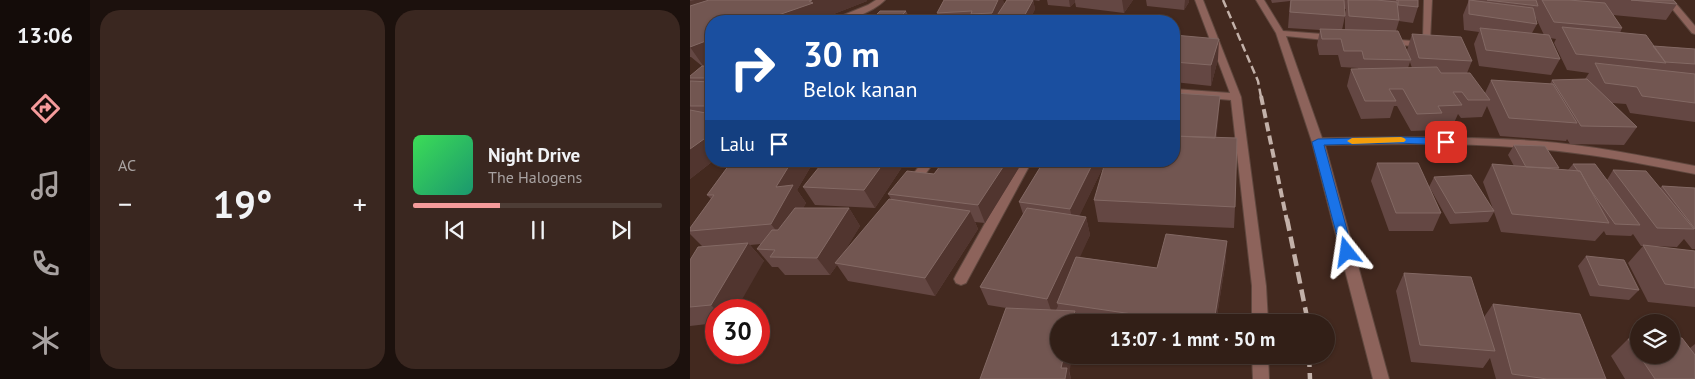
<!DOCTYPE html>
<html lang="id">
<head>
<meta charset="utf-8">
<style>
  body { margin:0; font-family:"PT Sans",sans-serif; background:#3a2720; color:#f1f3f6; height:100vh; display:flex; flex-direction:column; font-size:19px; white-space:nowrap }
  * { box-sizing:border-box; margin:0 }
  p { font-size:16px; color:#a8a2a1 }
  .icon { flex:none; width:28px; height:28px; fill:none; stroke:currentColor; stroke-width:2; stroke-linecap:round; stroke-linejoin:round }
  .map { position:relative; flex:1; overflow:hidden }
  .sheet { display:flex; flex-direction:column; gap:10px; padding:10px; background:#1c110d; width:600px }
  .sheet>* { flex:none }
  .banner { position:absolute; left:15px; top:15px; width:475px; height:152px; border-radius:20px; box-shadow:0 1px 4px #0004,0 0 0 1px #4d3d36; background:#1a4fa0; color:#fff; overflow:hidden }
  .fabs { position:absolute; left:940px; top:314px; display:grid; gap:10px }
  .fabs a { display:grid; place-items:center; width:50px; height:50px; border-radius:50%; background:#321f17; box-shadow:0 1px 4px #0004,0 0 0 1px #4d3d36; font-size:25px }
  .speed { position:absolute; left:15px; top:299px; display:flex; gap:10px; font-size:25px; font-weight:700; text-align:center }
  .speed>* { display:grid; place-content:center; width:65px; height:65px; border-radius:50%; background:#321f17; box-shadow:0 1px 4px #0004,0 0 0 1px #4d3d36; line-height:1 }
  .speed .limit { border:8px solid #d22; background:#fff; color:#111 }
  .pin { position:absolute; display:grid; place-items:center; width:42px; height:42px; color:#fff; margin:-21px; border-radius:10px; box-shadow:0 2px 8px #0006 }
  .me { position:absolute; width:55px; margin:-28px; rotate:345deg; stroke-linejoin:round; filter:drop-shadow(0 0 4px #0008) }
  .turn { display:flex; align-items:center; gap:18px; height:105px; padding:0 15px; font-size:22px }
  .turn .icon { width:65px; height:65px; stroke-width:2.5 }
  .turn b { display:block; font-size:35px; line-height:42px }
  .then { display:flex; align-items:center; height:48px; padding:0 15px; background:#0003; gap:10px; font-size:19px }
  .big { font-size:38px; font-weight:700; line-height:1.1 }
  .sheet .card { flex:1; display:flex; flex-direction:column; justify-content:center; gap:8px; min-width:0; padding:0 18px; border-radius:20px; background:#3a2720 }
  .song { display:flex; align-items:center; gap:15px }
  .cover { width:60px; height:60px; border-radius:8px; background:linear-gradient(135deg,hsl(130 70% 55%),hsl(160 70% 35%)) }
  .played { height:5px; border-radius:2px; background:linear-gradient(90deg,#f59b9b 35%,#4d3d36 35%) }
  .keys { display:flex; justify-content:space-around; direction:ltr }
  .heat { display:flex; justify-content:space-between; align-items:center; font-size:28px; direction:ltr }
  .sheet .tiles { flex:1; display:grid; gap:10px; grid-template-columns:repeat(2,1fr) }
  .trip { position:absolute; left:360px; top:314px; width:285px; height:50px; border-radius:25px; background:#321f17; box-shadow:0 1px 4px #0004,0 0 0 1px #4d3d36; font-weight:700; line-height:50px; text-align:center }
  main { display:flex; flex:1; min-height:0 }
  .dock { display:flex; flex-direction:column; width:90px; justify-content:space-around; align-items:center; background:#140c09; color:#a8a2a1 }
  .dock .icon { width:35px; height:35px }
  .dock .active { color:#f59b9b }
  .dock b { font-size:22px; color:#f1f3f6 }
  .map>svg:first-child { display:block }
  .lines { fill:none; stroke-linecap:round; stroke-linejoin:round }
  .minor-casing { stroke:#5f473e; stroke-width:2 }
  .minor { fill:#8d635b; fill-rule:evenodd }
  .rail-far2 { stroke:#c3b1a9; stroke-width:2.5; stroke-dasharray:8 4; stroke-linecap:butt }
  .rail-far1 { stroke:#c3b1a9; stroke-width:4; stroke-dasharray:9 4.5; stroke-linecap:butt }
  .rail { stroke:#c3b1a9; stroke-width:4.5; stroke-dasharray:12 6; stroke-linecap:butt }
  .wall { fill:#644743; fill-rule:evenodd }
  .shaded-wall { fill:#51352f }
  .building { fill:#725651; stroke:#836964 }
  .route { fill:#1a73e8; stroke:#114b97 }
  .slow { fill:#f59e0b }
</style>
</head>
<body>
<main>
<nav class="dock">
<b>13:06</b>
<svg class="icon active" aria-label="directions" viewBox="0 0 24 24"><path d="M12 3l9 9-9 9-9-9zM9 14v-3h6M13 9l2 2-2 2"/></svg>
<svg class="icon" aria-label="music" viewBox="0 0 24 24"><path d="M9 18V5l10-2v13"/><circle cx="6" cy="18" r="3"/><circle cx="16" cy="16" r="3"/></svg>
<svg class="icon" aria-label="phone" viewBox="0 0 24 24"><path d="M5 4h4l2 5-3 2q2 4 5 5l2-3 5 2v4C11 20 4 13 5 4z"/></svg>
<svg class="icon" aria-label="climate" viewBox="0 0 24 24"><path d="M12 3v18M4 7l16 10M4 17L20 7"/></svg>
</nav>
<section class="sheet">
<div class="tiles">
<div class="card"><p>AC</p>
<div class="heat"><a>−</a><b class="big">19°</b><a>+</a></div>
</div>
<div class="card">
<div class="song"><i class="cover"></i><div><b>Night Drive</b><p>The Halogens</p></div></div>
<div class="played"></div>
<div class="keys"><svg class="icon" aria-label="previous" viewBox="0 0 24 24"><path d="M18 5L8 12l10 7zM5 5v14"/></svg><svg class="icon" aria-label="pause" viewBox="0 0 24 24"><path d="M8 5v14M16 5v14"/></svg><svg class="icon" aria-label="next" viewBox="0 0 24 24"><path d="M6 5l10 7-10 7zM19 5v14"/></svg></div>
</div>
</div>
</section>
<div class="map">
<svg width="1005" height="379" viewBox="0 0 1005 379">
  <rect width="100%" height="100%" fill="#43291f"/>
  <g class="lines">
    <g class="minor-casing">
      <path id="minor" d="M186,0h9c-13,13 -39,22 -56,21l39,-16z
        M505,0h8l38,97 25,189 2,36h-16v-36l-21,-186 -57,-5v-6l56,4z
        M566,0h8l19,31 52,4 4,3 -4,3 -49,-5 36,102c72,-1 143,-2 214,3 54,4 107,15 159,25v8c-52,-10 -105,-21 -158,-25 -70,-7 -142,-5 -212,-4l64,234h-16l-61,-237 -36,-109z
        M734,0h8l-2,41 -17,5 -29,-2v-4l3,-1 26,2 10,-3z
        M975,0h8l22,26v8l-3,-1z
        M233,161h12l-20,27h-8l-2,-3z
        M330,161h12l-66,122 -5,2 -5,-2 -2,-4 2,-4z
        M562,355h16l1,24h-16z"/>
    </g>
    <use href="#minor" class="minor"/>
    <path class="rail-far2" d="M533,0l35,81 3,16"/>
    <path class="rail-far1" d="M571,96l26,125"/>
    <path class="rail" d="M597,219l21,103
      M619,355l1,24"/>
  </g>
  <path class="wall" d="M0,0h177v1l-46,18 -115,47h5v95h2l-23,18v-103l12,-10 -11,-9h-1z
    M254,0h59l1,4 3,-4h33l-1,1 -6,-1 2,9 -6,12h-159l36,-10 2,4 30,1 -1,-3z
    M357,0h86l-9,13 -48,-6 -1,-5 -5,5 -22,-2z
    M456,0h43v2l-5,8 -37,-4z
    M581,0h147v7l-5,16 -14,-2 -3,10 12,23 -1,-4 5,-16 60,27 -5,12 18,20 6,-13 59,4 2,-4 33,-1 4,-6 -22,-3 -13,-27 2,-4 -6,-1 10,21 -9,16 -72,-9 -5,-22 5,-12 -15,-2 -1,-15 6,-15h204l4,4 -11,16 -53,-5 9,13 -2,5 33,13 42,3v73l-65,-9 -4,-9 -14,-1 25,24 -13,18 -54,-1 -3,-5 -1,2 -66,-5 -13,-30 -5,11 -21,1 -3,-4 -4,9h-16l-2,7 -25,1 -14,-25h-3l-4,12 -29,1 -14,-33 4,-17h7v-1l-17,-1 -3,-12h-19l-2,-10 3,-15 -32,-2 2,-27 -18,2zM654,9h2l-1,4v17h-3l3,-14zM845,16l9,19 -12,-2 5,-9zM720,62l2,6h-4z
    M484,35l44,24 -7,27 -37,-4z
    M530,96l-4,42 19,69 -1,21 -136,-6 -4,-22 25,-33z
    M824,145l45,23 -1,1 10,1 5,-6 34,16 6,-10 47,18 2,-2 33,2v61h-3l-8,-10 -7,8 -27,-1 45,5v56l-47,-5 -20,-39 15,-17h-2l-8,-12 -2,2 -25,-1 -2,-4 -9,10 -94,-9 -7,-20 -6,10 -38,2 -20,-36 11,25 -8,18h-44l-18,-50 6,-18 52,24 5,-10 59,32 -10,-27 9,-18 22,2 -6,-11z
    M42,161h82l-17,29 9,13 -3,5h46l11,18 -16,26 47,-53 -3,-5 46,-20 4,-6h-5l-3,-7h93l-38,62 -10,-1 3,7 -43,67 -87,-15 -11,-16 -7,10h-45l-7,-8h-6l-15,-18 4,-5 -11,1 14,16 -48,49v13l-26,3v-66l13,-13 -13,-13v-6l21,-29 -4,-4z
    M216,161l-31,47 -60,-3 -12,-18z
    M354,161h62l-27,55 7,1 4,18 -11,22 78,11 69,-9 -10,63h-157l12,57h-91l26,-71 -18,-3 -8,-18 43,-73 -4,-12z
    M896,256l53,34 -10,10 -39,-4 -12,-30z
    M714,273l80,44 9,-13 113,75h-110l-6,-21 -7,10 -72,-6 -15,-71z
    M938,339l62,9 5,-4v35h-70l-14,-23z"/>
  <path class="shaded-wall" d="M5,0h21l-26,25v-24z
    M122,0h55v1l-46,18 1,2h-61z
    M308,0h5l2,8 -11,13 -2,-8z
    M343,0l2,9 -6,12h-7z
    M379,0h6v2l-5,5z
    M432,0h11l-9,13z
    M495,0h4v2l-5,8z
    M269,16l1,5h-5z
    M21,39v25l-7,3 -14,-20z
    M529,39l-1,20 -7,27v-21z
    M530,96l-1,17 -4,43v-18z
    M21,134v27h2l-23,18v-30z
    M102,161h22l-17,29 9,13 -21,39 -14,-18 5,-37z
    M195,161h21l-31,47 -11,-18z
    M317,161h16l-38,62 -7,-18z
    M404,161h12l-32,66 -4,-18z
    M159,208l11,18 -22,37h-3l2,2 -7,10 -13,-17z
    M280,211l8,18 -43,67 -10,-18z
    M396,217l4,18 -31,69 -2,-1 1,3 -5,10 -6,-17z
    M537,241l-1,18 -10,63h-2z
    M58,243l16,18 -28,49h-20l-5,-5z
    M385,311l3,11h-6z
    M374,355h9l-4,18 2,6h-7l-3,-11z"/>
  <path class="building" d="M19,0h103l-3,1 4,2 -52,18h-50v18l-21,8v-41z
    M254,0h54l-6,13 -21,1 1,-3 -35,2z
    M317,0h26l-11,20h-28z
    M601,0h53l1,16 -55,-4z
    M658,0h28l21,2 2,18 -50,-4z
    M706,0h22v7l-20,-2v-5z
    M779,0l64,8 4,16 -68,-10z
    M797,0h49l2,6z
    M852,0h27l36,3 17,25 -68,-6z
    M941,0h42l4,4z
    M190,11h26l-10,10h-26z
    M212,15l57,1 -4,5h-59z
    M393,17l44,4h-81z
    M335,20l-1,1h-66z
    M872,27l84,8 20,28 -90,-9z
    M790,28l69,7 11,24 -74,-9z
    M630,29l78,2 13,29 -47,-1 -2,-8h-18l-3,-12h-19z
    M722,34l49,3 11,24 -53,-3z
    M484,35l45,4 -8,26 -37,-3z
    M963,46l42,3v15l-30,-2z
    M905,63l100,11v29l-53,-7 -5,-9 -32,-4z
    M12,66h9v12h-21v-2z
    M747,67l4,6h29l20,27h-22l-6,-8h-9l9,13 -24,1 4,7 -25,1 -14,-25h-14l7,12h-31l-14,-32z
    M897,79l50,48 -56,-1 -29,-46z
    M801,80l62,4 24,39 -68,-5z
    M0,81l21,1v24h-21z
    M484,93l46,3 -5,42 -41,-2z
    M0,110l21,4v20l-21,15z
    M484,136l63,2 -2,69 -141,-7 10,-34 15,1 1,-6h54z
    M824,145l31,1 14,22 -33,-1z
    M42,161h60l-16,26 17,-2 -22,39 -81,7v-3l24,-33h-7z
    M134,161h61l-21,29 -61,-3z
    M254,161h63l-29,44 -90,-11 19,-23 27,3z
    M354,161h50l-24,48 -51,-7z
    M687,163h41l23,50h-45z
    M802,164l88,7 29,52 -97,-9z
    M883,164h22l45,61 -25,-1 -25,-35 -10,-18h-2z
    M923,170l33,1 48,58 -37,-1z
    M781,175l23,36 -39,2 -21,-36z
    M972,186l33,2v41z
    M199,199l81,12 -45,67 -90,-15z
    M105,208h54l-32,50 -47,-1 5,-7 -18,-1 15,-19h6z
    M337,208l59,9 -39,82 -67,-12z
    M476,234l61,7 -13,81h-27l-130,-19 19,-46 81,11z
    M58,243l-37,62 -21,2v-47l8,-13z
    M953,245l52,6v37l-30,-4z
    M896,256l38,4 15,30 -40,-5z
    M714,273l67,4 24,74 -75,-6z
    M803,304l87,10 26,65h-59l-35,-5z
    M316,308l69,3 -3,11h-13v33h5l-3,13h6l-2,11h-85z
    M981,338h11l13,17v24h-40l-16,-24h32z
    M938,339h11v16z"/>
  <path class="route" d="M707,137l49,1 5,4 -5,3 -49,-2 -73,2 29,107 -2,3h-9l-30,-113 6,-3z"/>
  <path class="slow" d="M711,137l3,1 2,2 -2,2 -52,2 -5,-3 5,-3z"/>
</svg>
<div class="fabs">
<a><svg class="icon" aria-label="layers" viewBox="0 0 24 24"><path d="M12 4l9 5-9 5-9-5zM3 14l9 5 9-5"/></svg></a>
</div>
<div class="speed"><div class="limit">30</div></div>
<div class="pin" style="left:756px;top:142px;background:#d93025"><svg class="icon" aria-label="arrive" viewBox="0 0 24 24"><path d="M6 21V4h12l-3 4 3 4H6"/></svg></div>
<svg class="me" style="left:657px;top:252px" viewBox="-20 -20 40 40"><path d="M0-17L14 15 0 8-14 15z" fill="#1a73e8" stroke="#fff" stroke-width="4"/></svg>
<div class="trip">13:07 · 1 mnt · 50 m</div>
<div class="banner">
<div class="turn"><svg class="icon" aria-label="right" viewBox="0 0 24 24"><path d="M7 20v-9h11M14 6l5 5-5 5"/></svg><div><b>30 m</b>Belok kanan</div></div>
<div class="then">Lalu<svg class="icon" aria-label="arrive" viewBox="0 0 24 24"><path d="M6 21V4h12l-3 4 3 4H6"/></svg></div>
</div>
</div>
</main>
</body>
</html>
